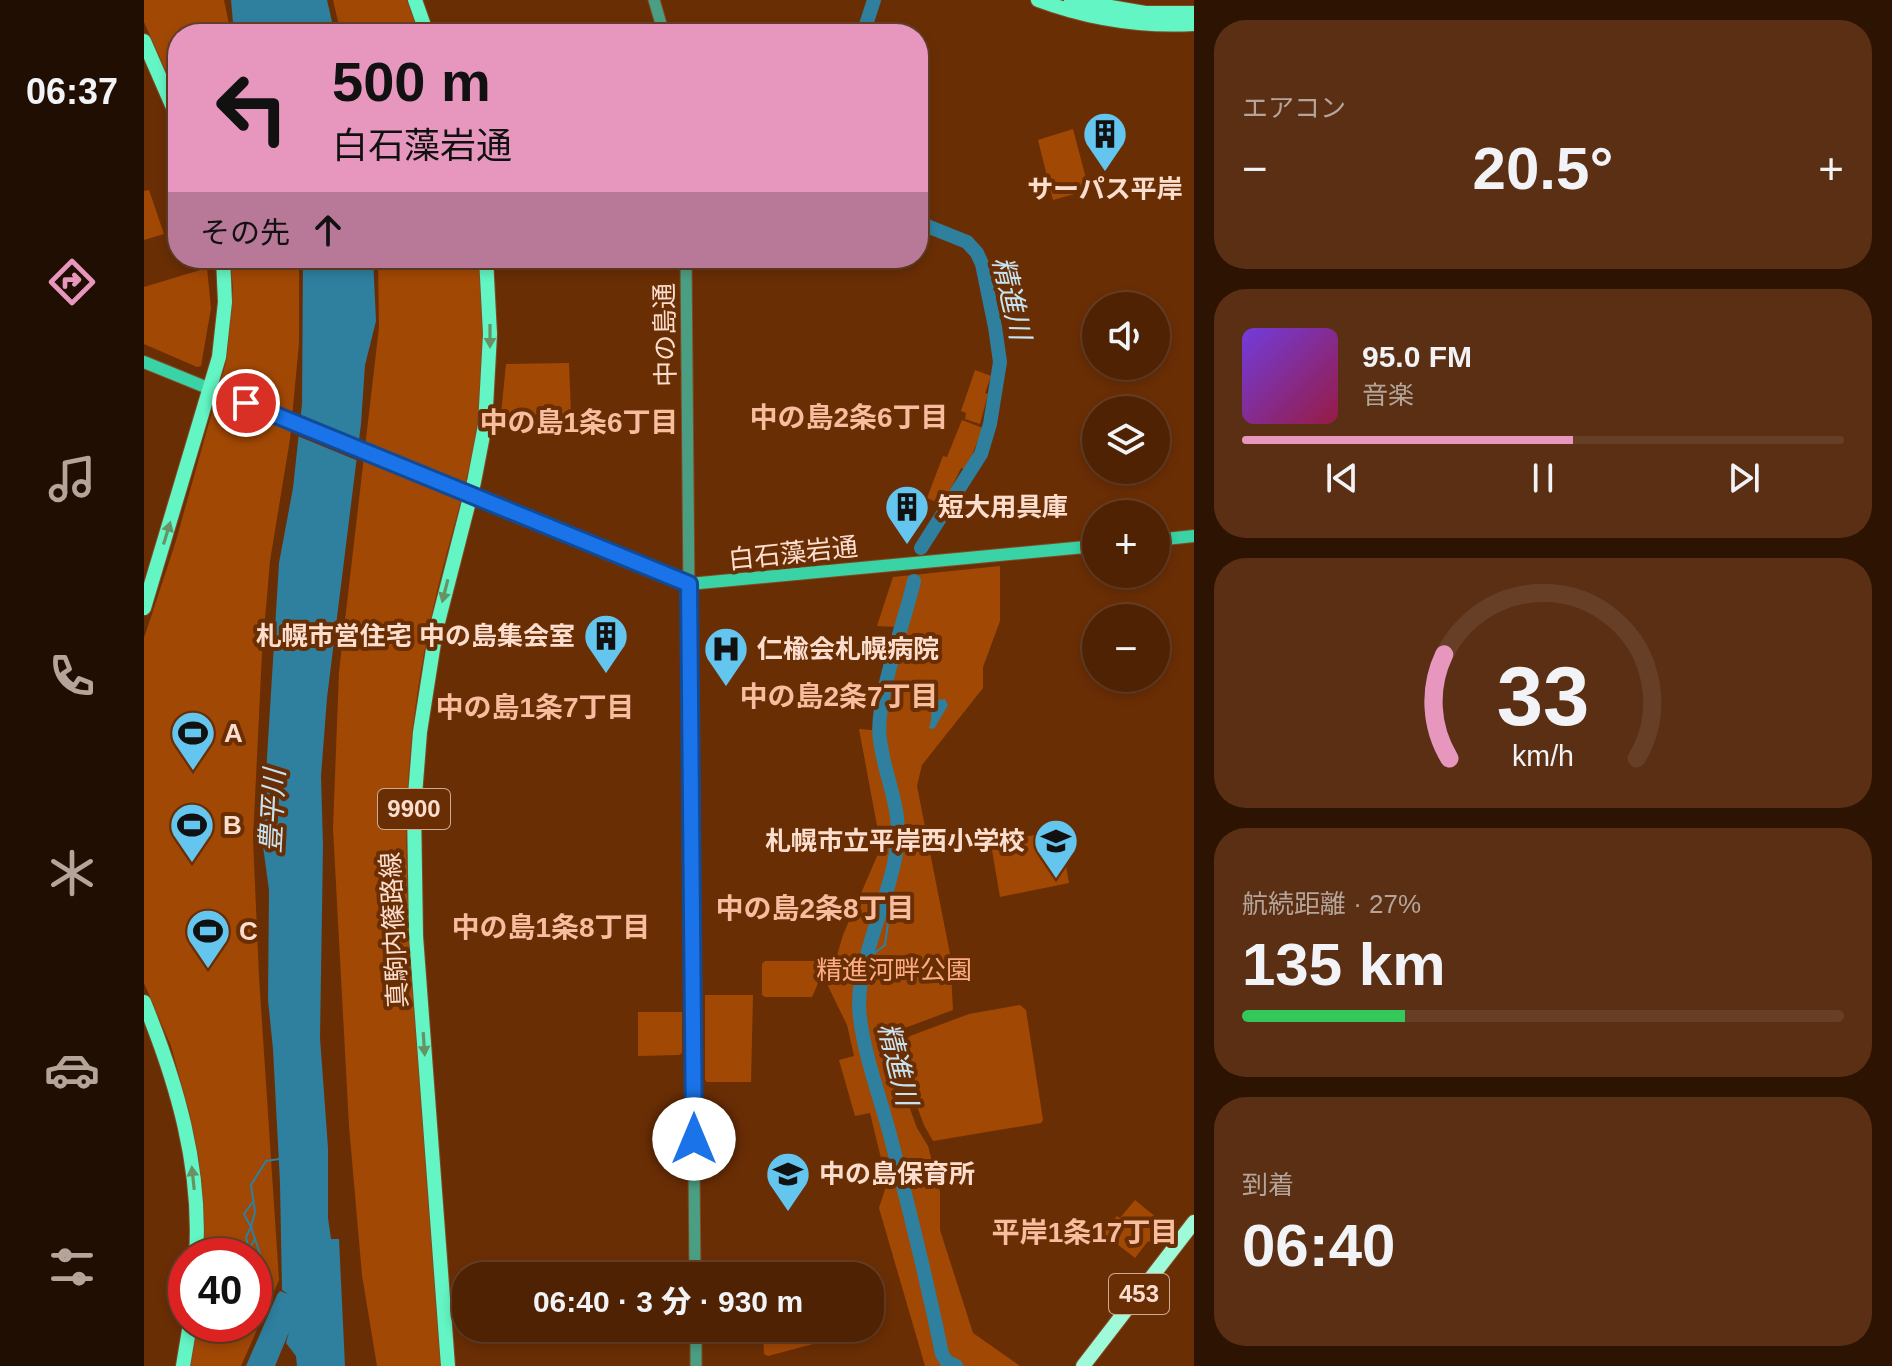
<!DOCTYPE html>
<html lang="ja">
<head>
<meta charset="utf-8">
<style>
  body { margin:0; font-family:Arial,"Noto Sans JP",sans-serif; background:#5a2f13; color:#f1f3f6; height:100vh; display:flex; flex-direction:column; font-size:30px; white-space:nowrap }
  * { box-sizing:border-box; margin:0 }
  p { font-size:26px; color:#b4a49a }
  .icon { flex:none; width:44px; height:44px; fill:none; stroke:currentColor; stroke-width:2; stroke-linecap:round; stroke-linejoin:round }
  .map { position:relative; flex:1; overflow:hidden }
  .drawer { display:flex; flex-direction:column; gap:20px; padding:20px; background:#2c1302; width:698px }
  .drawer>* { flex:none }
  .banner { position:absolute; left:24px; top:24px; width:760px; height:244px; border-radius:32px; box-shadow:0 4px 12px #0003,0 0 0 2px #673f26; background:#e797bd; color:#111; overflow:hidden }
  .buttons { position:absolute; left:938px; top:292px; display:grid; gap:16px }
  .buttons a { display:grid; place-items:center; width:88px; height:88px; border-radius:50%; background:#502204; box-shadow:0 4px 12px #0003,0 0 0 2px #673f26; font-size:40px }
  .speed { position:absolute; left:24px; top:1238px; display:flex; gap:16px; font-size:40px; font-weight:700; text-align:center }
  .speed>* { display:grid; place-content:center; width:104px; height:104px; border-radius:50%; background:#502204; box-shadow:0 4px 12px #0003,0 0 0 2px #673f26; line-height:1 }
  .speed .limit { border:12px solid #d22; background:#fff; color:#111 }
  .pin { position:absolute; display:grid; place-items:center; width:68px; height:68px; color:#fff; margin:-34px; border:4px solid #fff; border-radius:50%; box-shadow:0 2px 8px #0007 }
  .me { position:absolute; width:88px; margin:-44px; rotate:0deg; stroke-linejoin:round; filter:drop-shadow(0 0 6px #0008) }
  .turn { display:flex; align-items:center; gap:28px; height:168px; padding:0 32px; font-size:36px }
  .turn .icon { width:104px; height:104px; stroke-width:2.5 }
  .turn b { display:block; font-size:56px; line-height:68px }
  .then { display:flex; align-items:center; height:76px; padding:0 32px; background:#0003; gap:16px; font-size:30px }
  .big { font-size:60px; font-weight:800; line-height:1.1 }
  .drawer .widget { flex:1; display:flex; flex-direction:column; justify-content:center; gap:12px; min-width:0; padding:0 28px; border-radius:32px; background:#5a2f13 }
  .drawer .dial { align-items:center; gap:0 }
  .dial svg { height:208px; overflow:visible; fill:none; stroke:#673f26; stroke-width:7; stroke-linecap:round; text-anchor:middle }
  .dial text { fill:#f1f3f6; stroke:none }
  .song { display:flex; align-items:center; gap:24px }
  .cover { width:96px; height:96px; border-radius:12px; background:linear-gradient(135deg,hsl(260 70% 55%),hsl(340 70% 35%)) }
  .played { height:8px; border-radius:4px; background:linear-gradient(90deg,#e797bd 55%,#673f26 55%) }
  .keys { display:flex; justify-content:space-around; direction:ltr }
  .heat { display:flex; justify-content:space-between; align-items:center; font-size:44px; direction:ltr }
  .charge { height:12px; border-radius:6px; background:linear-gradient(90deg,#34c759 27%,#673f26 0) }
  .trip { position:absolute; left:308px; top:1262px; width:432px; height:80px; border-radius:32px; background:#502204; box-shadow:0 4px 12px #0003,0 0 0 2px #673f26; font-weight:800; line-height:80px; text-align:center }
  main { display:flex; flex:1; min-height:0 }
  .tab-bar { display:flex; flex-direction:column; width:144px; justify-content:space-around; align-items:center; background:#200e02; color:#b4a49a }
  .tab-bar .icon { width:56px; height:56px }
  .tab-bar .on { color:#e797bd }
  .tab-bar b { font-size:36px; color:#f1f3f6 }
  .map>svg:first-child { display:block }
  .green { fill:#a24805 }
  .water { fill:#2f7f9f }
  .pier { fill:#6a2e05 }
  .lines { fill:none; stroke-linecap:round; stroke-linejoin:round }
  .stream { stroke:#2f7f9f; stroke-width:2 }
  .river { stroke:#2f7f9f; stroke-width:14 }
  .tertiary-casing { stroke:#814a25; stroke-width:13 }
  .secondary-casing { stroke:#814a25; stroke-width:14 }
  .primary-casing { stroke:#814a25; stroke-width:16 }
  .trunk-casing { stroke:#814a25; stroke-width:16 }
  .tertiary { stroke:#4a9f82; stroke-width:11 }
  .secondary { stroke:#39d3a5; stroke-width:12 }
  .primary { stroke:#63f5c4; stroke-width:14 }
  .trunk { stroke:#9efad9; stroke-width:14 }
  .oneway { fill:#669264 }
  .route-casing { stroke:#114b97; stroke-width:20 }
  .route { stroke:#1a73e8; stroke-width:14 }
  .labels { text-anchor:middle; stroke-width:8; stroke-linejoin:round; paint-order:stroke }
  .shield { fill:#6a2e05; stroke:#d0a992; stroke-width:2 }
  .shield-label { font-size:24px; font-weight:bold; fill:#fcdecf }
  .poi-label { font-size:26px; font-weight:bold; fill:#fcdecf; stroke:#6a2e05; text-anchor:start }
  .street-label { font-size:26px; fill:#fcdecf; stroke:#6a2e05 }
  .park-label { font-size:26px; fill:#fcac83; stroke:#6a2e05 }
  .water-label { font-size:28px; font-style:italic; fill:#c6e3f1; stroke:#6a2e05 }
  .neighbourhood-label { font-size:28px; font-weight:bold; fill:#f7bd9f; stroke:#6a2e05 }
</style>
</head>
<body>
<main>
<nav class="tab-bar">
<b>06:37</b>
<svg class="icon on" aria-label="directions" viewBox="0 0 24 24"><path d="M12 3l9 9-9 9-9-9zM9 14v-3h6M13 9l2 2-2 2"/></svg>
<svg class="icon" aria-label="music" viewBox="0 0 24 24"><path d="M9 18V5l10-2v13"/><circle cx="6" cy="18" r="3"/><circle cx="16" cy="16" r="3"/></svg>
<svg class="icon" aria-label="phone" viewBox="0 0 24 24"><path d="M5 4h4l2 5-3 2q2 4 5 5l2-3 5 2v4C11 20 4 13 5 4z"/></svg>
<svg class="icon" aria-label="climate" viewBox="0 0 24 24"><path d="M12 3v18M4 7l16 10M4 17L20 7"/></svg>
<svg class="icon" aria-label="car" viewBox="0 0 24 24"><path d="M5 17H2v-5l4-1 3-4h7l3 4 3 1v5h-3M9 17h6M6 11h13"/><circle cx="7" cy="17" r="2"/><circle cx="17" cy="17" r="2"/></svg>
<svg class="icon" aria-label="filters" viewBox="0 0 24 24"><path d="M4 7h16M4 17h16"/><circle cx="9" cy="7" r="2"/><circle cx="15" cy="17" r="2"/></svg>
</nav>
<div class="map">
<svg width="1050" height="1366" viewBox="0 0 1050 1366">
  <rect width="100%" height="100%" fill="#6a2e05"/>
  <path class="green" d="M0,0h80l7,34h-53v64l-34,-76z
    M189,0h74l12,34h-78z
    M929,129l16,61 -36,10 -15,-60z
    M5,190l15,44 -20,6v-49z
    M86,258h69v85l-9,96 -20,122 -8,92 -9,186 6,138 20,303 -38,86h-51l7,-42h57v-68h-51l-4,-80 -9,-61 -19,-69 -27,-63v-345l31,-94 51,-182 7,-73z
    M234,258h102c3,63 5,124 -6,187 -10,49 -25,97 -37,146 -12,51 -21,103 -26,155 -12,118 3,237 12,355 7,88 11,177 18,265h-64l-15,-91 -13,-149 -16,-298 6,-156 40,-345z
    M63,268l4,40 -10,58 -4,1 -53,-23v-57z
    M425,363l2,50 -3,3 -67,-2 5,-50z
    M831,370l16,6 -6,17 3,1 -8,30 -15,-5 1,-6 -5,-2z
    M818,420l21,8 -17,42 -5,-2 -18,37 -16,-7 16,-42 4,1z
    M856,566v55l-17,46v21l-61,77 -5,21 33,168 3,56 -48,18 -16,23 28,77 11,18 12,46v38l33,103 47,33h-95l-46,-158 8,-25 -17,-70 -15,3 -16,-56 15,-4 -7,-31 -19,-39 15,-51 38,-88 -22,-118 13,1 13,-65 12,-38 -20,-1 16,-49z
    M916,831l9,52 -69,14 -8,-47 5,-9z
    M621,961h59l2,4 -14,32h-47l-3,-2v-31z
    M561,995h48l-2,87h-44l-2,-2z
    M876,1005l6,5 17,110 -2,3 -108,18 -9,-16 -28,-74 14,-15 59,-22z
    M494,1012h44v41l-3,2 -41,1z
    M991,1200l33,27 -14,18 -6,-4 -13,17 -32,-25 14,-17 3,2z
    M619,1328h52l3,11 -1,4 -49,13 -4,-2z"/>
  <path class="water" d="M87,0h96l6,26 -43,8h-56z
    M159,258h70l3,63 -11,44 -4,59 -34,274 -6,78 2,70 -3,192 8,110v70l3,21h8l6,127h-48l-1,-10 -10,-13 3,-11 -14,34h-29l31,-71 3,-4 8,3 -6,-4 -2,-107 -7,-134 -5,-49 1,-110 -7,-51 17,-276 14,-75 9,-84z
    M782,692l11,8 8,-1 3,6 -14,24 -5,-1c5,-13 1,-24 -3,-36z"/>
  <path class="pier" d="M153,416l66,27 -2,19 -66,-27z"/>
  <g class="lines">
    <path class="stream" d="M723,959l18,-14 3,-22 -5,-20
      M105,1251l-3,-14 5,-10 -7,-13 8,-11
      M104,1256l2,-9 5,-8
      M110,1290l5,-13 -5,-13 6,-10 -9,-27 4,-15 -4,-27 15,-24 13,-2"/>
    <path class="river" d="M719,34l11,-34
      M774,218l9,8 40,16 10,11 5,11 13,63 5,35 -10,62 -9,30 -60,94
      M770,581c-9,40 -40,122 -34,159 6,46 25,69 15,119 -9,48 -42,112 -35,159 5,40 20,79 30,117 19,73 37,145 52,219l5,8 9,4"/>
    <g class="tertiary-casing">
      <path id="tertiary" d="M510,0l10,34
        M542,258l9,1018
        M552,1328v38"/>
    </g>
    <g class="secondary-casing">
      <path id="secondary" d="M0,362l545,222 407,-38
        M1012,540l38,-4"/>
    </g>
    <g class="primary-casing">
      <path id="primary" d="M271,0l12,34
        M894,0c51,19 101,27 156,24
        M927,0l74,13h49
        M0,41l34,78
        M0,608l75,-251 6,-55 -2,-44
        M0,1002c33,81 58,166 52,254
        M39,1366l7,-42
        M304,1366l-32,-430 -2,-128 6,-76 16,-102 38,-148 11,-57 5,-91 -4,-76"/>
    </g>
    <g class="trunk-casing">
      <path id="trunk" d="M939,1366l111,-144"/>
    </g>
    <use href="#tertiary" class="tertiary"/>
    <use href="#secondary" class="secondary"/>
    <use href="#primary" class="primary"/>
    <use href="#trunk" class="trunk"/>
  </g>
  <defs><path id="oneway-solid" d="M-6-.8H1V-3.2L6.5 0L1 3.2V.8H-6Z" transform="scale(2)"/></defs>
  <g class="oneway">
    <use href="#oneway-solid" transform="translate(346 336) rotate(90)"/>
    <use href="#oneway-solid" transform="translate(23 533) rotate(-73)"/>
    <use href="#oneway-solid" transform="translate(301 591) rotate(104)"/>
    <use href="#oneway-solid" transform="translate(280 1044) rotate(86)"/>
    <use href="#oneway-solid" transform="translate(49 1178) rotate(-96)"/>
  </g>
  <g class="lines">
    <g class="route-casing">
      <path id="route" d="M102,403l443,181 5,555"/>
    </g>
    <use href="#route" class="route"/>
  </g>
  <defs>
    <g id="building-pin" transform="scale(2.3)"><path d="M0 17L-7.5 6A9.5 9.5 0 1 1 7.5 6Z" fill="#64c5ee" stroke="#6a2e05"/><path d="M-4-6H4V6H1V3H-1V6H-4ZM-2.5-4.3h1.7v1.8h-1.7ZM.8-4.3h1.7v1.8H.8ZM-2.5-1h1.7V.8h-1.7ZM.8-1h1.7V.8H.8Z" fill="#111"/></g>
    <g id="hospital-pin" transform="scale(2.3)"><path d="M0 17L-7.5 6A9.5 9.5 0 1 1 7.5 6Z" fill="#64c5ee" stroke="#6a2e05"/><path d="M-5-5h3v3.5h4V-5h3V5h-3V1.5h-4V5h-3Z" fill="#111"/></g>
    <g id="stadium-pin" transform="scale(2.3)"><path d="M0 17L-7.5 6A9.5 9.5 0 1 1 7.5 6Z" fill="#64c5ee" stroke="#6a2e05"/><path d="M0-5a6.5 5 0 1 0 0 10a6.5 5 0 1 0 0-10ZM-3.5-1.8h7v3.6h-7Z" fill="#111"/></g>
    <g id="school-pin" transform="scale(2.3)"><path d="M0 17L-7.5 6A9.5 9.5 0 1 1 7.5 6Z" fill="#64c5ee" stroke="#6a2e05"/><path d="M0-5L7-2L0 1L-7-2ZM-4 1L0 2.5L4 1V4Q0 6-4 4Z" fill="#111"/></g>
  </defs>
  <g fill-rule="evenodd">
    <use href="#building-pin" x="961" y="134"/>
    <use href="#building-pin" x="763" y="507"/>
    <use href="#building-pin" x="462" y="636"/>
    <use href="#hospital-pin" x="582" y="649"/>
    <use href="#stadium-pin" x="49" y="733"/>
    <use href="#stadium-pin" x="48" y="825"/>
    <use href="#school-pin" x="912" y="841"/>
    <use href="#stadium-pin" x="64" y="931"/>
    <use href="#school-pin" x="644" y="1174"/>
  </g>
  <g class="labels">
    <g class="shield">
      <rect x="234" y="789" width="72" height="40" rx="6"/>
      <rect x="965" y="1274" width="60" height="40" rx="6"/>
    </g>
    <g class="shield-label">
      <text x="270" y="817">9900</text>
      <text x="995" y="1302">453</text>
    </g>
    <g class="poi-label">
      <text x="961" y="198" text-anchor="middle">サーパス平岸</text>
      <text x="794" y="516">短大用具庫</text>
      <text x="431" y="645" text-anchor="end">札幌市営住宅 中の島集会室</text>
      <text x="613" y="658">仁楡会札幌病院</text>
      <text x="80" y="742">A</text>
      <text x="79" y="834">B</text>
      <text x="881" y="850" text-anchor="end">札幌市立平岸西小学校</text>
      <text x="95" y="940">C</text>
      <text x="675" y="1183">中の島保育所</text>
    </g>
    <g class="street-label">
      <text transform="translate(521 335) rotate(-91)" y="9">中の島通</text>
      <text transform="translate(649 553) rotate(-6)" y="9">白石藻岩通</text>
      <text transform="translate(250 930) rotate(-93)" y="9">真駒内篠路線</text>
    </g>
    <g class="park-label">
      <text x="750" y="979">精進河畔公園</text>
    </g>
    <g class="water-label">
      <text transform="translate(868 298) rotate(77)" y="10">精進川</text>
      <text transform="translate(128 811) rotate(-87)" y="10">豊平川</text>
      <text transform="translate(754 1064) rotate(76)" y="10">精進川</text>
    </g>
    <g class="neighbourhood-label">
      <text x="705" y="427">中の島2条6丁目</text>
      <text x="435" y="432">中の島1条6丁目</text>
      <text x="695" y="706">中の島2条7丁目</text>
      <text x="391" y="717">中の島1条7丁目</text>
      <text x="671" y="918">中の島2条8丁目</text>
      <text x="407" y="937">中の島1条8丁目</text>
      <text x="941" y="1242">平岸1条17丁目</text>
    </g>
  </g>
</svg>
<div class="buttons">
<a><svg class="icon" aria-label="sound" viewBox="0 0 24 24"><path d="M4 9h4l5-4v14l-5-4H4zM17 9q2 3 0 6"/></svg></a>
<a><svg class="icon" aria-label="layers" viewBox="0 0 24 24"><path d="M12 4l9 5-9 5-9-5zM3 14l9 5 9-5"/></svg></a>
<a>+</a>
<a>−</a>
</div>
<div class="speed"><div class="limit">40</div></div>
<div class="pin" style="left:102px;top:403px;background:#d93025"><svg class="icon" aria-label="arrive" viewBox="0 0 24 24"><path d="M6 21V4h12l-3 4 3 4H6"/></svg></div>
<svg class="me" style="left:550px;top:1139px" viewBox="-20 -20 40 40"><circle r="19" fill="#fff"/><path d="M0-13L10 11 0 6-10 11z" fill="#1a73e8"/></svg>
<div class="trip">06:40 · 3 分 · 930 m</div>
<div class="banner">
<div class="turn"><svg class="icon" aria-label="left" viewBox="0 0 24 24"><path d="M17 20v-9H6M10 6l-5 5 5 5"/></svg><div><b>500 m</b>白石藻岩通</div></div>
<div class="then">その先<svg class="icon" aria-label="ahead" viewBox="0 0 24 24"><path d="M12 20V5M6 11l6-6 6 6"/></svg></div>
</div>
</div>
<section class="drawer">
<div class="widget"><p>エアコン</p>
<div class="heat"><a>−</a><b class="big">20.5°</b><a>+</a></div>
</div>
<div class="widget">
<div class="song"><i class="cover"></i><div><b>95.0 FM</b><p>音楽</p></div></div>
<div class="played"></div>
<div class="keys"><svg class="icon" aria-label="previous" viewBox="0 0 24 24"><path d="M18 5L8 12l10 7zM5 5v14"/></svg><svg class="icon" aria-label="pause" viewBox="0 0 24 24"><path d="M8 5v14M16 5v14"/></svg><svg class="icon" aria-label="next" viewBox="0 0 24 24"><path d="M6 5l10 7-10 7zM19 5v14"/></svg></div>
</div>
<div class="widget dial"><svg viewBox="0 0 100 80">
<path d="M14 69A42 42 0 1 1 86 69"/>
<path d="M14 69A42 42 0 0 1 12 29" stroke="#e797bd"/>
<text x="50" y="56" font-size="32" font-weight="700">33</text>
<text x="50" y="72" font-size="11">km/h</text>
</svg></div>
<div class="widget"><p>航続距離 · 27%</p><b class="big">135 km</b><div class="charge"></div></div>
<div class="widget"><p>到着</p><b class="big">06:40</b></div>
</section>
</main>
</body>
</html>
